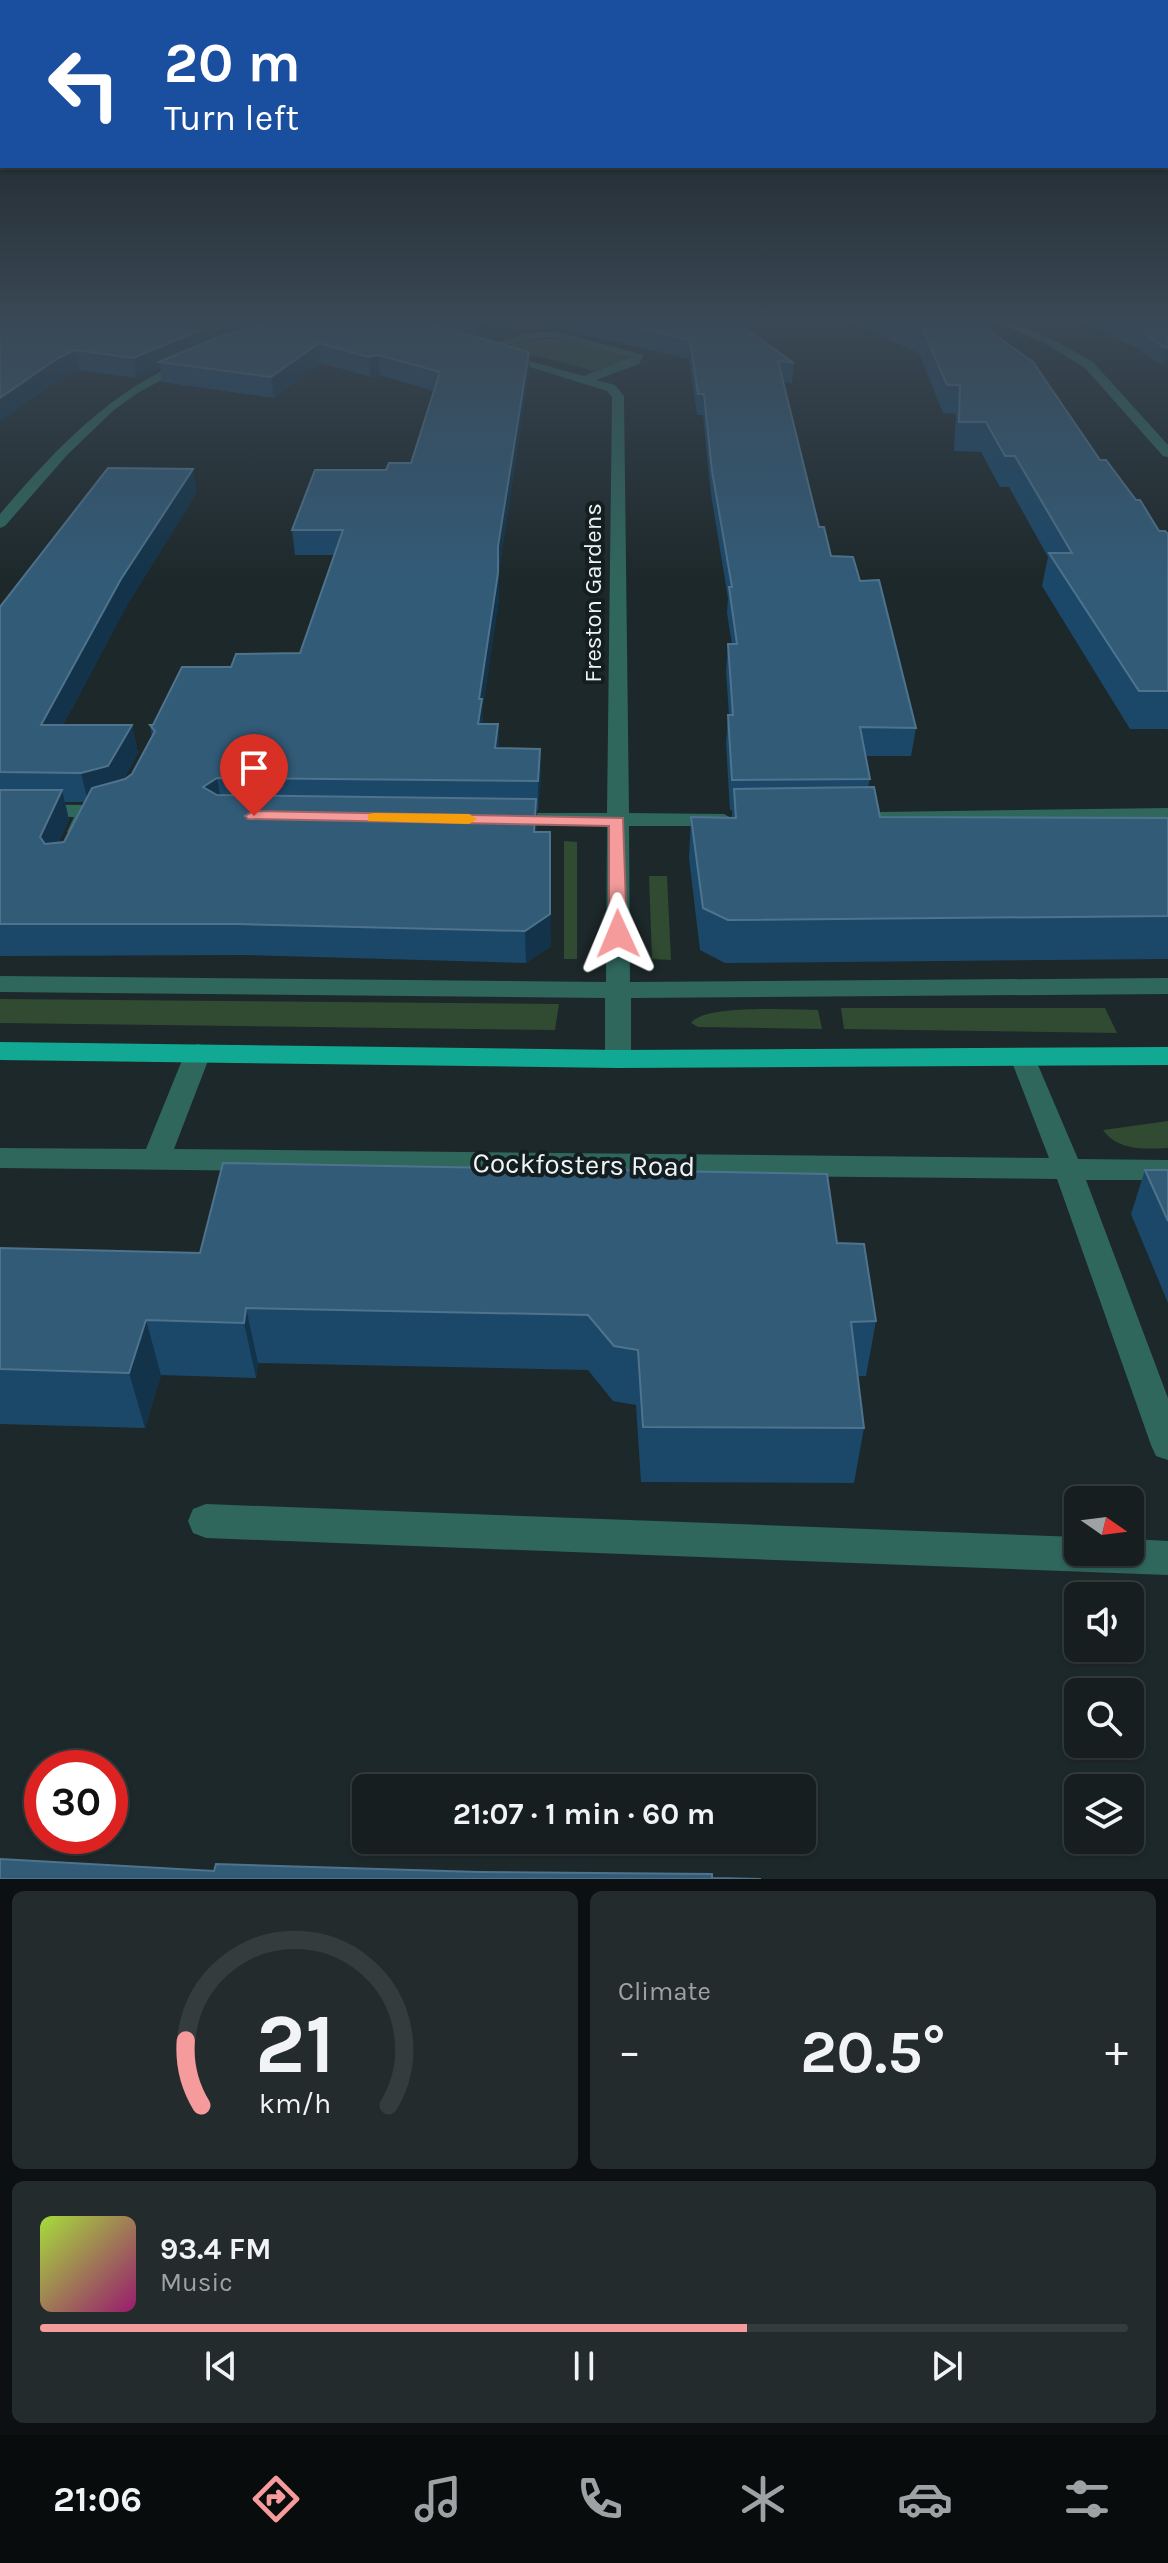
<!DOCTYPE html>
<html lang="en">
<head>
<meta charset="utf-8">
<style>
  body { margin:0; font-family:Karla,sans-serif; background:#232b2d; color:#f1f3f6; height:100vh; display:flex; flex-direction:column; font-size:30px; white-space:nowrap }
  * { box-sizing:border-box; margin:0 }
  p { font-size:26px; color:#9ea2a5 }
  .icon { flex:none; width:44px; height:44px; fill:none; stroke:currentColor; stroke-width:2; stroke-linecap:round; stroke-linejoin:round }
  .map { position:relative; height:1879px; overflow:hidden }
  .sheet { display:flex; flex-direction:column; gap:12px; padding:12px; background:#0c1012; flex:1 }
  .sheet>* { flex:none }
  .top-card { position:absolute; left:0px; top:0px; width:1168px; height:168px; box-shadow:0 2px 6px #0004,0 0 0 2px #353c3e; background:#1a4fa0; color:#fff; overflow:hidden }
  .needle { width:52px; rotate:104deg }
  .controls { position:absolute; left:1064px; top:1486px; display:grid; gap:16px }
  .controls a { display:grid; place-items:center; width:80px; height:80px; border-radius:12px; background:#161e20; box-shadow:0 2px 6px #0004,0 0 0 2px #353c3e; font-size:40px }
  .speed { position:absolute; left:24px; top:1750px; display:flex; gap:16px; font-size:40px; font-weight:700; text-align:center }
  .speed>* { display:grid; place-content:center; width:104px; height:104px; border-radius:50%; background:#161e20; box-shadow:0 2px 6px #0004,0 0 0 2px #353c3e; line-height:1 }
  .speed .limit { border:12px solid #d22; background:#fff; color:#111 }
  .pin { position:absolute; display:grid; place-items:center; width:68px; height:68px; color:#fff; margin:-82px -34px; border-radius:50% 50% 50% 0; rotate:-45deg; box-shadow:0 0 8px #0007 }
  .pin .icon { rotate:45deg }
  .me { position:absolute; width:88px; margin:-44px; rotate:359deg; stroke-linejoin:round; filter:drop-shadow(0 0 6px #0008) }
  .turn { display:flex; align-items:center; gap:28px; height:168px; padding:0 32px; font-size:36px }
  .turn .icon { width:104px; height:104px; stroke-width:2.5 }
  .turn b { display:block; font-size:56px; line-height:68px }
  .big { font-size:60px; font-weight:700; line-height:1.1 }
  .sheet .tile { flex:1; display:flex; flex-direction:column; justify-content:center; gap:12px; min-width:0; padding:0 28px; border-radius:12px; background:#232b2d }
  .sheet .dial { align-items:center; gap:0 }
  .dial svg { height:208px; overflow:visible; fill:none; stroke:#353c3e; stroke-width:7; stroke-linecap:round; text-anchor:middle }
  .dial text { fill:#f1f3f6; stroke:none }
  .song { display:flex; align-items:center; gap:24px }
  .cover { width:96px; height:96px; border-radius:12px; background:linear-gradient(135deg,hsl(80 70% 55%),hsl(320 70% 35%)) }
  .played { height:8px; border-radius:4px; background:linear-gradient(90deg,#f59b9c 65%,#353c3e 65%) }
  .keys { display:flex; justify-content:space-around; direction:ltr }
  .heat { display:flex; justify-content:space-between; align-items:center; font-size:44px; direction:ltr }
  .sheet .tiles { flex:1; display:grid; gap:12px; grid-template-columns:1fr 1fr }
  .tile:last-child { grid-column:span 2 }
  .trip { position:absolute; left:352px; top:1774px; width:464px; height:80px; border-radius:12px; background:#161e20; box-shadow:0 2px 6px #0004,0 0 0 2px #353c3e; font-weight:700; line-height:80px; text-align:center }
  .tab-bar { display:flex; height:128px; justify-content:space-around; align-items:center; background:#090c0d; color:#9ea2a5 }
  .tab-bar .icon { width:56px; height:56px }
  .tab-bar .on { color:#f59b9c }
  .tab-bar b { font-size:36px; color:#f1f3f6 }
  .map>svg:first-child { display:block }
  .green { fill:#314a32 }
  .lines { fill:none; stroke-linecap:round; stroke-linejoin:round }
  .minor { fill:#2f675d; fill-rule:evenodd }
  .major { fill:#11a993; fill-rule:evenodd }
  .wall { fill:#1b4869; fill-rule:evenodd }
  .shaded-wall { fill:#123349 }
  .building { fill:#325b78; stroke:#4f738c; stroke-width:2 }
  .route { fill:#f59b9c; stroke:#9f6565; stroke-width:2 }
  .slow { fill:#f59e0b }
  .labels { text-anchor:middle; stroke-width:8; stroke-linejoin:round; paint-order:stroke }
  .far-street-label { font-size:24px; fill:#eef5f6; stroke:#141e20 }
  .street-label { font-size:28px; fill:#eef5f6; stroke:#141e20 }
</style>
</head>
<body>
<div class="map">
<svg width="1168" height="1879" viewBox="0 0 1168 1879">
  <rect width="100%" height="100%" fill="#1d282a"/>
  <path class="green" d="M564,338l64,17 1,4 -35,12 -93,-24 27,-7z
    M564,841l13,1v117h-13z
    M649,876h18l4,84 -19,-1z
    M0,999l559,5 -4,26 -555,-7z
    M841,1008h264l12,25 -273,-4z
    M818,1010l4,19 -124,-2 -7,-4c13,-19 102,-13 127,-13z
    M1168,1121v27c-24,1 -50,3 -65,-18z"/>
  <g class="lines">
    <path class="minor" d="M989,319h15l52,22 37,21 75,83v12l-5,-1 -78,-88 -37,-23z
      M554,331l90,24 -5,9 -43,16 19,5 9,11 5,417 95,1 11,6 -11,6h-95l1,156 538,-4v16l-537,4v61l-4,6 -9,3 -9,-3 -4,-6v-61l-605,-6v-16l606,6 1,-156 -102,-1 -11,-6 11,-6h102l5,-416 -5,-6 -113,-35 6,-3 84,23 47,-19 -77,-20 -25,2 -49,13 -6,-3 55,-16z
      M188,359l10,2 -59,31 -25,18 -46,44 -63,72 -5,2v-14c55,-64 109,-123 188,-155z
      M0,804l88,1 11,6 -13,26 -8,2 -11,-7 7,-15 -74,-1z
      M1168,808v12l-287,4 -11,-6 11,-6z
      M198,1044l9,3 4,6 -37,96 875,9 -39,-101 4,-6 9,-3 9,3 46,108 90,1v20h-82l82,218v62l-12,-4 -5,-11 -94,-266 -1057,-11v-20l146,1 39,-96 4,-6z
      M206,1504l872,33v15h52v-13l38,2v34l-962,-37 -13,-5 -5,-12 5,-12z"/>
    <path class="major" d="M0,1042l618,8 550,-3v18l-550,3 -618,-8z"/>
  </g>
  <path class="wall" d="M0,319h732l62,44 -2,20 -9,-1 36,145 12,29 29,25 56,147 -5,28h-46l5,23 -2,8 12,30 288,1v141l-443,4 -25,-13 -11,-92 2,-41 41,1v-8h-2l-4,-67 2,-28h1l-3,-44 2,-27h4l-5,-31 1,-15 -17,-104 -8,-79h-6l-8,-56 -134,-31 -27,2 -39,10 40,12v19l-30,200v28l-17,113 1,12h15l1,24 41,1 1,29 -3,32h-1v22l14,114 -25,17 -283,-8 -243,1v-349l197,-115 -70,113 -64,120h69l6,28 -15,27 2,-1 7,-5 20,-38 -2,-11h3l78,-58 69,-14 34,-98h-39l-3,-25 94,-60 25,-7 23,-72 -54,-16 -9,2 -50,-14 -47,35 -112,-16 -2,-14 -24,10 -57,-8 -17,8zM65,802h20l-21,40h-5l10,-22z
    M841,319h132l127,141 59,71 9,3v196l-1,-1h-37l-88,-143 6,-29 -39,-70h-9l-19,-35 -27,-1 2,-37 -13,-1 -24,-60z
    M1074,319h94v45l-6,1 -25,-17z
    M1145,1170h23v133l-37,-89z
    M837,1243l39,78 -10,55h-9l7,52 -10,55 -213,-1 -5,-77 -23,-4 -25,-31 -330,-7 -2,15 -95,-3 -16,53 -145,-4v-176l200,5z"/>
  <path class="shaded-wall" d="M239,319h76l-156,43 1,6 -24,10 -3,-20 73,-30z
    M496,319h59v9l-27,2 -52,14 -1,-19z
    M319,343l2,20 -47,35 -3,-21z
    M1165,348h3v16l-6,1z
    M75,350l4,20 -17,8 -62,44v-24l58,-40z
    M529,352v19l-30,200v28l-17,113 1,15 -5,-3 1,-25 19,-153z
    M378,355l2,20 -9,2 -2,-20z
    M193,469l4,23 -70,113 -79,148 -7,-28 80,-146z
    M498,724l1,28 -4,-4z
    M132,725l6,28 -24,42 -26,7 -7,-29z
    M540,749l1,29 -3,32v-29z
    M217,778l5,29 -19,-20z
    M62,790l7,30 -22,48 -7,-31z
    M536,799l1,30 -2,33 -1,-30z
    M550,832l1,114 -25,17 -1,-32z
    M246,1308l12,55 -2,15 -12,-55z
    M146,1320l15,55 -16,53 -16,-55z"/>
  <path class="building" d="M0,319h239l-33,9 -73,30 -58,-8 -17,8 -58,40z
    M287,319h126l116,33 -31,194v27l-19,126h3l-4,25h20l-3,24 45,1 -2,32 -321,-3 -14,9 14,8 319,4 -2,33h16v82l-25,17 -287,-7h-238v-134h62l-22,47 5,7 19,-2 28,-54 33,-9 7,-5 23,-43 -5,-6h3l29,-58h49l5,-13 64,-1 43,-123h-51l23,-60h71l3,-7h22l29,-91 -62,-17 -9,2 -50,-14 -48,34 -112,-15 59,-25z
    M455,319h41l-21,6z
    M599,319h133l62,44 -16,-2 41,166h5l7,29 22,1 7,24 19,-1 37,148 -56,-1 10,52 -138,1 -4,-65h5l-5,-71h9l-8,-57h3l-20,-116 -8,-77h-6l-8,-54z
    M904,319h69l60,43 67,98h6l30,40h4l19,31h6l3,3v157h-29l-90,-138h23l-57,-97h-10l-19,-34h-27l1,-37h-13l-25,-58z
    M1113,319h55v29h-3l-24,-16z
    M108,468l85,1 -72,110 -80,146h91l-24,41 -27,7 -81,-1v-165z
    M874,787l6,30 288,1v98l-440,4 -25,-12 -12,-91 45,1 -2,-29z
    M223,1163l604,11 10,69 27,1 12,77 -25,1 13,106 -221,-1 -5,-77 -24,-4 -26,-31 -342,-7 -2,15 -98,-3 -17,53 -129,-4v-121l200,5z
    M1145,1170h23v51z
    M0,1859l214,12 2,-7 263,8 233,2v4l49,1h-761z"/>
  <linearGradient id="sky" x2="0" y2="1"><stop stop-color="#101617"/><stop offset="0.55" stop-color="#3a4855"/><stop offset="1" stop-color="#3a4855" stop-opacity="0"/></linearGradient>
  <rect width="1168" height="582" fill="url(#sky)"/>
  <path class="route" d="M254,811l369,7 4,116 -9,5 -9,-5v-108l-361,-7 -3,-3z"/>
  <path class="slow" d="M374,813l95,1 8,5 -8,5 -101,-3v-7z"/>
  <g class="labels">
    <g class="far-street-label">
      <text transform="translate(593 593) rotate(-90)" y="8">Freston Gardens</text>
    </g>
    <g class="street-label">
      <text transform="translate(584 1164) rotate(1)" y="10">Cockfosters Road</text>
    </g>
  </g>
</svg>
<div class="controls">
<a><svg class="needle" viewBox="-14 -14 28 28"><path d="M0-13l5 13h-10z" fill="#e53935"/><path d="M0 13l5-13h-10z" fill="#9ea2a5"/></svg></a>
<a><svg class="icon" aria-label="sound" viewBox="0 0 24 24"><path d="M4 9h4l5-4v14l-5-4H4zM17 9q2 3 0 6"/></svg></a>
<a><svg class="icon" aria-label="search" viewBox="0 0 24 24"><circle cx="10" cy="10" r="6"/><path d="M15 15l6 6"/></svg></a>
<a><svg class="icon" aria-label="layers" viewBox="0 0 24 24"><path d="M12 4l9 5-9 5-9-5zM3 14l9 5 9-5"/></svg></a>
</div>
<div class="speed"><div class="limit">30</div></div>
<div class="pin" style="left:254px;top:816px;background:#d93025"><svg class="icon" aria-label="arrive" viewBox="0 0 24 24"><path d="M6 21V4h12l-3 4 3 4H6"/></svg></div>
<svg class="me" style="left:618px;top:934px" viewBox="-20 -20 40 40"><path d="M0-17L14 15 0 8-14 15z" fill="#f59b9c" stroke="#fff" stroke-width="4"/></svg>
<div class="trip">21:07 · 1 min · 60 m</div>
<div class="top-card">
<div class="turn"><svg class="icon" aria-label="left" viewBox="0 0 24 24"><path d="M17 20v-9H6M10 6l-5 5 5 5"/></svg><div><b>20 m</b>Turn left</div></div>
</div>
</div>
<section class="sheet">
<div class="tiles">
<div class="tile dial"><svg viewBox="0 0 100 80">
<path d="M14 69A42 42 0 1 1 86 69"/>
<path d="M14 69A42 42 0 0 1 8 44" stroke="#f59b9c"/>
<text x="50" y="56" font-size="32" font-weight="700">21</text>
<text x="50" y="72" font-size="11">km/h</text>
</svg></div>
<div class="tile"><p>Climate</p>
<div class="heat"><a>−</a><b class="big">20.5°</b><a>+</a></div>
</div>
<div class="tile">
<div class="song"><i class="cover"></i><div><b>93.4 FM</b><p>Music</p></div></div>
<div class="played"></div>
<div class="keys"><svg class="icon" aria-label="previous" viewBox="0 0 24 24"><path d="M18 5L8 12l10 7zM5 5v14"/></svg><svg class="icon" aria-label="pause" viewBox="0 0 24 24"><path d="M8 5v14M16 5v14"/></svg><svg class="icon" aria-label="next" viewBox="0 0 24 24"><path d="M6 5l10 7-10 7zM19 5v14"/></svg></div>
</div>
</div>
</section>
<nav class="tab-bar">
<b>21:06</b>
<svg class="icon on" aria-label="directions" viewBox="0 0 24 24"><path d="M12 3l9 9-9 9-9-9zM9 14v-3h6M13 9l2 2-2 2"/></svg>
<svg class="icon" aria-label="music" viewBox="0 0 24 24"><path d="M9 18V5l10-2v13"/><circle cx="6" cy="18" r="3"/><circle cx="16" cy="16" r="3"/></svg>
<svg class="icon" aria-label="phone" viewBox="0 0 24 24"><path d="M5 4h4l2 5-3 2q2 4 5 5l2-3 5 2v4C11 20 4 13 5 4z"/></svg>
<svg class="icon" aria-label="climate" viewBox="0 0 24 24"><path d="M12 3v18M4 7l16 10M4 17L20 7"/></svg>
<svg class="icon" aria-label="car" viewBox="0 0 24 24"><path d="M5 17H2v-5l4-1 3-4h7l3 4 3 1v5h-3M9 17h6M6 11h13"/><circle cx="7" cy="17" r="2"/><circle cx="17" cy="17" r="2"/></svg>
<svg class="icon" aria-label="filters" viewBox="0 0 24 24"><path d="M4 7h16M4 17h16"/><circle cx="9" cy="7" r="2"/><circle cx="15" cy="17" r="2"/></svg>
</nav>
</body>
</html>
